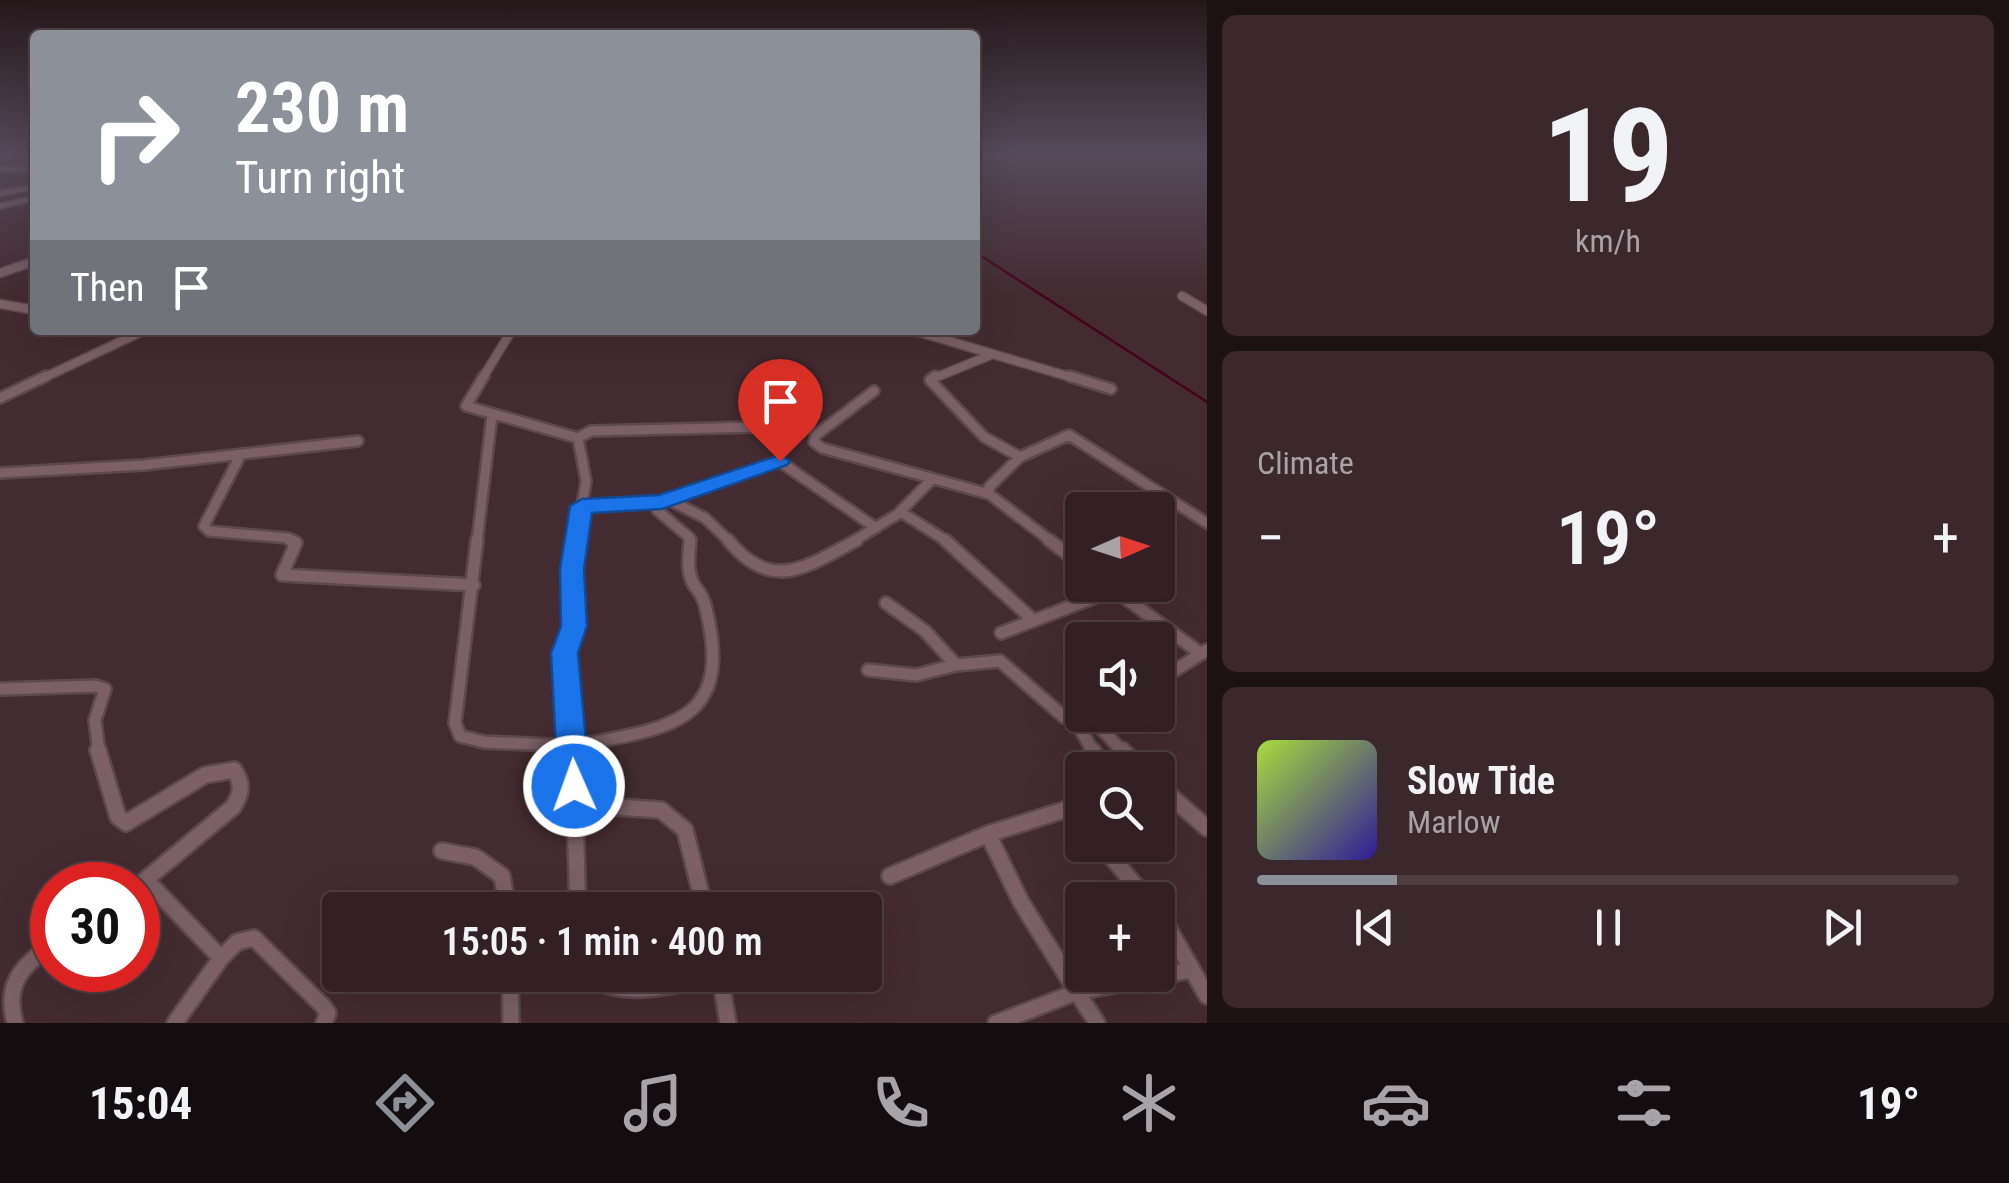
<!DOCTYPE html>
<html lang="en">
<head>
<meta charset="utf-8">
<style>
  body { margin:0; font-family:"Roboto Condensed",sans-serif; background:#3a282d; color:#f1f3f6; height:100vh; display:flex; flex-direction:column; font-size:38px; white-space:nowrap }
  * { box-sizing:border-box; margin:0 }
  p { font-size:32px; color:#a8a3a7 }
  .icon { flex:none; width:55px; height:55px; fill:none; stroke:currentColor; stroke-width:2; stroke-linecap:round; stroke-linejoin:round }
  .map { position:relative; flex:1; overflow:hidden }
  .details { display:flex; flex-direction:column; gap:15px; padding:15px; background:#1c1214; width:802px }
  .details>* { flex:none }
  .hud { position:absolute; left:30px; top:30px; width:950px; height:305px; border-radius:10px; box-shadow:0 10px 40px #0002,0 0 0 2px #4d3e42; background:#8c9099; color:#fff; overflow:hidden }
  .needle { width:65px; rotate:87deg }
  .controls { position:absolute; left:1065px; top:492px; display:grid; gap:20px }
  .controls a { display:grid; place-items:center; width:110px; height:110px; border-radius:10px; background:#322025; box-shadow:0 10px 40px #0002,0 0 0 2px #4d3e42; font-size:50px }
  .speed { position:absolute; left:30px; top:862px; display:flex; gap:20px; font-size:50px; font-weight:700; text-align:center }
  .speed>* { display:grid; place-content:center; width:130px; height:130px; border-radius:50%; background:#322025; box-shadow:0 10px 40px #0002,0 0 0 2px #4d3e42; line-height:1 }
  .speed .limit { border:15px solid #d22; background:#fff; color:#111 }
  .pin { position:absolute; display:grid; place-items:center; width:85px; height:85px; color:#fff; margin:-102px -42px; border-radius:50% 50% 50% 0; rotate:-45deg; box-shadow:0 0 10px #0007 }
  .pin .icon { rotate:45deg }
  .me { position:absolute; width:110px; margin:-55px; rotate:358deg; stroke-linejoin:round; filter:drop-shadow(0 0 8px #0008) }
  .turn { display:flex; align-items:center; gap:35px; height:210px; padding:0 40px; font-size:45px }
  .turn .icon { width:130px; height:130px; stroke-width:2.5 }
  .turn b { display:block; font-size:70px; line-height:85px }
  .then { display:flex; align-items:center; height:95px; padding:0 40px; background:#0003; gap:20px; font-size:38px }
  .big { font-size:75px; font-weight:600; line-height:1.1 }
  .details .card { flex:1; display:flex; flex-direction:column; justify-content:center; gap:15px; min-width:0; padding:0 35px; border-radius:15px; background:#3a282d }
  .details .dial { align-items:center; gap:0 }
  .dial b { font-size:130px; line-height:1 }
  .song { display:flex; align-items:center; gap:30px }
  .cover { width:120px; height:120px; border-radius:15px; background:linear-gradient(135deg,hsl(80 70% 55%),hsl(250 70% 35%)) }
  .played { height:10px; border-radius:5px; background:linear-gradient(90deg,#8c9099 20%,#4d3e42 20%) }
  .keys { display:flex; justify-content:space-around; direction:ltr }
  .heat { display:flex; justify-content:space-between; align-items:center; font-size:55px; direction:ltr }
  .trip { position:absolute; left:322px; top:892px; width:560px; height:100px; border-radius:10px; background:#322025; box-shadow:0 10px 40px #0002,0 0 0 2px #4d3e42; font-weight:600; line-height:100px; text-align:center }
  .menu { display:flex; height:160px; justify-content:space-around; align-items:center; background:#140d0f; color:#a8a3a7 }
  .menu .icon { width:70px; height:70px }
  .menu .selected { color:#8c9099 }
  .menu b { font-size:45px; color:#f1f3f6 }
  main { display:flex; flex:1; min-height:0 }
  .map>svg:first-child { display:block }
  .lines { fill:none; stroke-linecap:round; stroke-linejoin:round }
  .stream { stroke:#47021d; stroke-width:2.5 }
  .minor-far4-casing { stroke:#5d484e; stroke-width:8 }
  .minor-far3-casing { stroke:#5d484e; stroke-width:11 }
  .minor-far2-casing { stroke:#5d484e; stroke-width:14 }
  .minor-far1-casing { stroke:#5d484e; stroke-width:16 }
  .minor-casing { stroke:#5d484e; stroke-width:20 }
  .minor-far4 { stroke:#7c6066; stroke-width:5 }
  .minor-far3 { stroke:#7c6066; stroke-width:8 }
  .minor-far2 { stroke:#7c6066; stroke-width:9 }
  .minor-far1 { stroke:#7c6066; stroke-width:11 }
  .minor { stroke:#7c6066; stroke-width:15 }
  .route { fill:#1a73e8; stroke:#114b97; stroke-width:2.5 }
</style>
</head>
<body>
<main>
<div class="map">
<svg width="1207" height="1023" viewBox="0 0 1207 1023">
  <rect width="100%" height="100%" fill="#432b31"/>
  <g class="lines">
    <path class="stream" d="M0,163l35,-4
      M975,252l232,150"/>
    <g class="minor-far4-casing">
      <path id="minor-far4" d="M0,169h35
        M0,193l35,-6
        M0,206l35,-8"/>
    </g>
    <g class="minor-far3-casing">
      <path id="minor-far3" d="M0,273l35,-12
        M1182,296l25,15
        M0,304l35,6
        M115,330l16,6
        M516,330h32
        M912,330l165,49
        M41,379l104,-49
        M482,379l30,-49
        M932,379l61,-25"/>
    </g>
    <g class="minor-far2-casing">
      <path id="minor-far2" d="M484,376l-18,30 112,32 13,-7 165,-4
        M935,376l-5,4 54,57 36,20
        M1069,376l42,13
        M874,391l-58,44 -2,7 8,6 167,46 63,48
        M0,398l46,-22
        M241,454l-37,72 5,5 79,7 6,4
        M0,473l144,-8 214,-24
        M989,494v-7l31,-30 49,-22 138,88
        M673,497l2,6 30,15 25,24
        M582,506l79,-4
        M901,512l47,30
        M477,542l15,-127
        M576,542l10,-61 -8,-43
        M690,542v-4l-33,-28 4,-8 118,-41 97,67
        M852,542l46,-28 32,-33"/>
    </g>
    <g class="minor-far1-casing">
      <path id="minor-far1" d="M290,540l6,3 -14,32 192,10
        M477,540l-22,183 5,13 24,6 89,4v7
        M577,540l-5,29 2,57 -10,27 9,93c97,-18 163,-22 132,-141 -2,-9 -6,-13 -11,-20 -8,-14 -5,-30 -4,-45
        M728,540c44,53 76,28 129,0
        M945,540l87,79
        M1049,540l33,25
        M1109,586l91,67
        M886,603l39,28 31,34
        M1001,633l113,-43
        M868,670l48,5 40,-10 44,-4 64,56 17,6
        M1158,681l49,-31
        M0,689l95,-3 10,3 -10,31 4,33
        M1093,720l31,33
        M1094,753l-15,-26 21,-12"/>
    </g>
    <g class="minor-casing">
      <path id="minor" d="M98,750l20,67 8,6 79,-48 29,-5c9,14 8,23 -1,37l-95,79
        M573,750l5,160
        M1092,750l12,20
        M1122,750l19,20
        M1158,785l49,43
        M574,786l28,20 59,4 24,20 20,80
        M988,834l33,68 56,90 -81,31
        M1101,845l47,55
        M442,851l33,6 27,19 6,34
        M890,876l98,-42 89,-28
        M146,880l75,78 -46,65
        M1158,910l49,86
        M865,914v28
        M221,958l16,-16 17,-4 69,68 5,7 -4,10
        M510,975l1,48
        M587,975c36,27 91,9 131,0
        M720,975l8,48
        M15,1023c-11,-39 7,-57 37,-79
        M1097,1023l-20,-31 114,-22"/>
    </g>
    <use href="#minor-far4" class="minor-far4"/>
    <use href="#minor-far3" class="minor-far3"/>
    <use href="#minor-far2" class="minor-far2"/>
    <use href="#minor-far1" class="minor-far1"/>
    <use href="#minor" class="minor"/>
  </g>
  <linearGradient id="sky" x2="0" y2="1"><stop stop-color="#25181b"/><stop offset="0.52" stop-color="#554a5a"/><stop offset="1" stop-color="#554a5a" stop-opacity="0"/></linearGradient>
  <rect width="1207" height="297" fill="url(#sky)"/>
  <path class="route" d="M780,455l10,6 -3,4 -125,44 -70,4 -8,56 3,57 -9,27 12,133 -5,10 -11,4 -11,-4 -5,-10 -7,-133 10,-27 -1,-57 10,-63 12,-7 77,-4z"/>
</svg>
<div class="controls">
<a><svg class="needle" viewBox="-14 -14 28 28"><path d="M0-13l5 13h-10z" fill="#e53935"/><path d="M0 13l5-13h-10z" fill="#a8a3a7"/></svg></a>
<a><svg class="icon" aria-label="sound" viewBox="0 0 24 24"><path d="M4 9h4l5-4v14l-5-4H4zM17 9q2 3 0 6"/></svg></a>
<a><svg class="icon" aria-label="search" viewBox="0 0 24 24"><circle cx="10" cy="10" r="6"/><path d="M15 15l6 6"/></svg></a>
<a>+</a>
</div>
<div class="speed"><div class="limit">30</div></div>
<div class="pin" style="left:780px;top:461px;background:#d93025"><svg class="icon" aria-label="arrive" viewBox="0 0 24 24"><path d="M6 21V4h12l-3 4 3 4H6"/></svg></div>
<svg class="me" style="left:574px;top:786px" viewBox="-20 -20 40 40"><circle r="17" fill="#1a73e8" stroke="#fff" stroke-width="3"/><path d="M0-11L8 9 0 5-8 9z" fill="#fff"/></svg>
<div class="trip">15:05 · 1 min · 400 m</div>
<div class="hud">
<div class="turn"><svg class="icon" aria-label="right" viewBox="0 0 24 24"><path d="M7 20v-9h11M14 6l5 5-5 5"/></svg><div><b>230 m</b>Turn right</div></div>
<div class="then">Then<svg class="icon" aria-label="arrive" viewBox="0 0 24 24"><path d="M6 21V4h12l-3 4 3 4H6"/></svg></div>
</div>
</div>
<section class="details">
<div class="card dial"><b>19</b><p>km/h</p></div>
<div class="card"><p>Climate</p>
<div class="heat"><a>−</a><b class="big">19°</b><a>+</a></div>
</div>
<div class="card">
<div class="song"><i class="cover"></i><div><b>Slow Tide</b><p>Marlow</p></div></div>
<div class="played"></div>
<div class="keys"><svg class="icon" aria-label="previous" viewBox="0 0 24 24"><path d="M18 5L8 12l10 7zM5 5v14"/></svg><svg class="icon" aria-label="pause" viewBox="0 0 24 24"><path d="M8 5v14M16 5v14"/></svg><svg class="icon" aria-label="next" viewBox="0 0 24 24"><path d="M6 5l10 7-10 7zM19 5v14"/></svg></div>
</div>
</section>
</main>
<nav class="menu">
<b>15:04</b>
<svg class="icon selected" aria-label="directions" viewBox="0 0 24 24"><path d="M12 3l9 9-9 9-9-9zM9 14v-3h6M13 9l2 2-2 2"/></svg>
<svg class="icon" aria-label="music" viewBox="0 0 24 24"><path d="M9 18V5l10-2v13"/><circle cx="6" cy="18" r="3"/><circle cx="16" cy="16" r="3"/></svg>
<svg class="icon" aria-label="phone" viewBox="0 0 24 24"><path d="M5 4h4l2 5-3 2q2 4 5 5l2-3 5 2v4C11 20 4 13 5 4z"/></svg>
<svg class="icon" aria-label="climate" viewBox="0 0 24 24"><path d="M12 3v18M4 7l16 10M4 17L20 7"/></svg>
<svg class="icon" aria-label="car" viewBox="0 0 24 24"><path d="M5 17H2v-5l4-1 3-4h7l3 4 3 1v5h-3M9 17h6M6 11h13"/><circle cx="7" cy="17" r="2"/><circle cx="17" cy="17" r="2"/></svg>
<svg class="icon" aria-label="filters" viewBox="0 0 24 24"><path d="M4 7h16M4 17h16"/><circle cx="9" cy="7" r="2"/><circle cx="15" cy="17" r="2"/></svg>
<b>19°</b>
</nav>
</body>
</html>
